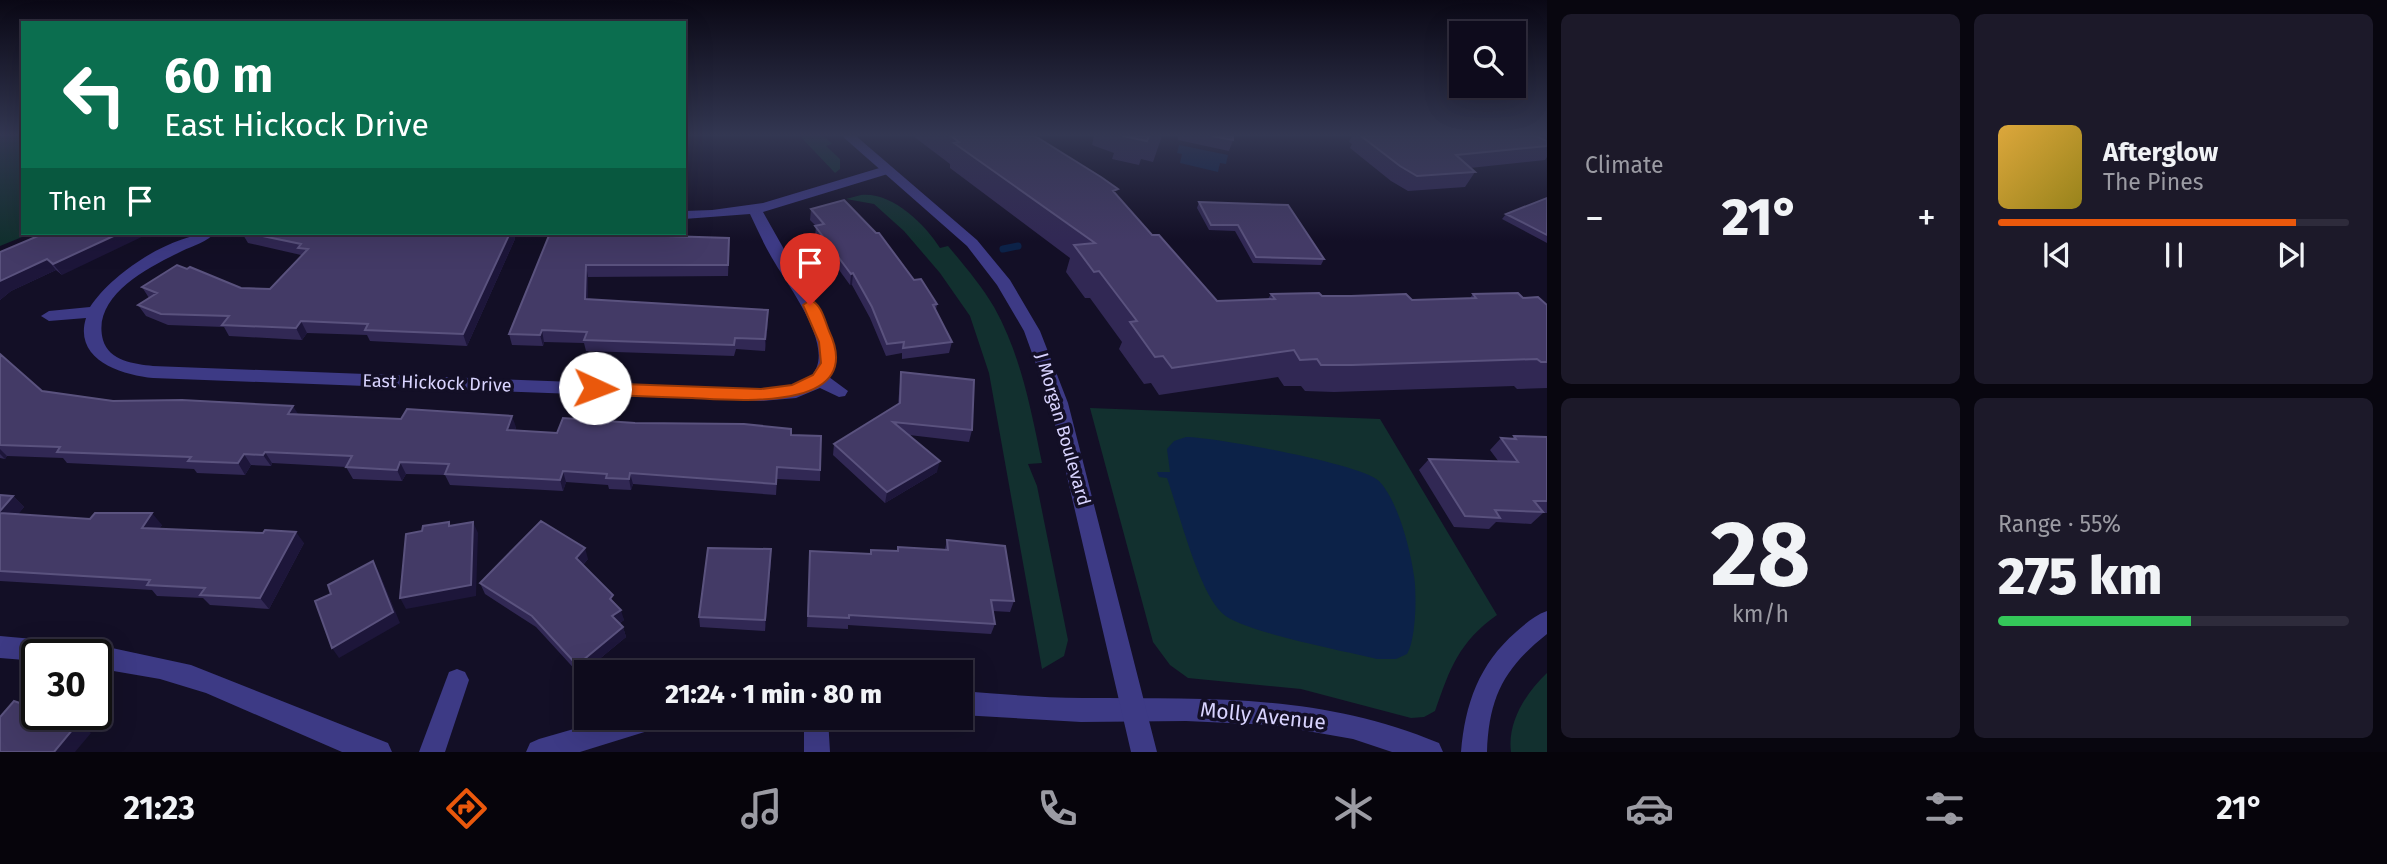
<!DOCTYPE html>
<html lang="en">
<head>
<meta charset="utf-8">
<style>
  body { margin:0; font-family:"Fira Sans",sans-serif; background:#1c1929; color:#f1f3f6; height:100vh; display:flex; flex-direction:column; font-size:26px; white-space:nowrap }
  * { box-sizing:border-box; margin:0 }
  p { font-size:23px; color:#9b9ba3 }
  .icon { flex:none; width:38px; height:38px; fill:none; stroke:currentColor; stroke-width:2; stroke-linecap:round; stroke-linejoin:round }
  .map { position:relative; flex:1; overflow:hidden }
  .details { display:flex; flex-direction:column; gap:14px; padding:14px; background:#08060f; width:840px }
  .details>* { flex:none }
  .top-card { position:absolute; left:21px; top:21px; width:665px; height:214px; border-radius:0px; box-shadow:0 7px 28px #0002,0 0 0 2px #2e2b3b; background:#0b6e4f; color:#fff; overflow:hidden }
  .buttons { position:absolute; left:1449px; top:21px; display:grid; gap:14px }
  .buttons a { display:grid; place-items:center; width:77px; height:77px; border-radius:0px; background:#0e0b1c; box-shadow:0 7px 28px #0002,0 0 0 2px #2e2b3b; font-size:35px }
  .speed { position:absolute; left:21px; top:639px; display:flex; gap:14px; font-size:35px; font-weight:700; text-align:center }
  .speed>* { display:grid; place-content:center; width:91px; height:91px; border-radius:50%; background:#0e0b1c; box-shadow:0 7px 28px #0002,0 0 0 2px #2e2b3b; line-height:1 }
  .speed .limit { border:4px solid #111; border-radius:10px; background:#fff; color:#111 }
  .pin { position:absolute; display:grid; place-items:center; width:60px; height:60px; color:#fff; margin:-72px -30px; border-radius:50% 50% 50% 0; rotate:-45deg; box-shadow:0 0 7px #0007 }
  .pin .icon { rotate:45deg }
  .me { position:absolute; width:77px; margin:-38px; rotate:92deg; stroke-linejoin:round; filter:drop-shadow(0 0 5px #0008) }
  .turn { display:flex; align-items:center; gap:24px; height:147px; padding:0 28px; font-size:32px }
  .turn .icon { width:91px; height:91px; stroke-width:2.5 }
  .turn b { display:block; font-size:49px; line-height:60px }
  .then { display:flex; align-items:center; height:66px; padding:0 28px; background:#0003; gap:14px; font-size:26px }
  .big { font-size:52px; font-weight:800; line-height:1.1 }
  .details .card { flex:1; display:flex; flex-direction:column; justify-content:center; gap:10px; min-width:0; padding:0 24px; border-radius:10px; background:#1c1929 }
  .details .dial { align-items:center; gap:0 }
  .dial b { font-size:91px; line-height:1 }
  .song { display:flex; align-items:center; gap:21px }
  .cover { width:84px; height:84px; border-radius:10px; background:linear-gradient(135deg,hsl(40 70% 55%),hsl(50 70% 35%)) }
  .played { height:7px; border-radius:4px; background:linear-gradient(90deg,#ea580c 85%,#2e2b3b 85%) }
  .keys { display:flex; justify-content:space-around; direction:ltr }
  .heat { display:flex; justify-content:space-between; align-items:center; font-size:38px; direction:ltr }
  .charge { height:10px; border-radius:5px; background:linear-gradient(90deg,#34c759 55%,#2e2b3b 0) }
  .details .tiles { flex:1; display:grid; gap:14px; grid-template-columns:repeat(2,1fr) }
  .trip { position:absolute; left:574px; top:660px; width:399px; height:70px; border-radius:0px; background:#0e0b1c; box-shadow:0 7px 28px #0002,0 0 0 2px #2e2b3b; font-weight:800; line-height:70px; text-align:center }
  .menu { display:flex; height:112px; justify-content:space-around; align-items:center; background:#06040b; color:#9b9ba3 }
  .menu .icon { width:49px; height:49px }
  .menu .active { color:#ea580c }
  .menu b { font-size:32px; color:#f1f3f6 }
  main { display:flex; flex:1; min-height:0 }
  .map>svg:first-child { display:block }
  .green { fill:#12302f }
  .water { fill:#0c2248 }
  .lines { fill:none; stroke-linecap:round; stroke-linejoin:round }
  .stream { stroke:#0c2248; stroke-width:7 }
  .minor { fill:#3d3a85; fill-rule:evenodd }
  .tertiary { fill:#3d3a85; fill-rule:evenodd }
  .wall { fill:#312854 }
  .shaded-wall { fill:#1d163a }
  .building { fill:#433a66; stroke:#5a527e; stroke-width:2 }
  .route { fill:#ea580c; stroke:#983908; stroke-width:2 }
  .labels { text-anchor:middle; stroke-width:7; stroke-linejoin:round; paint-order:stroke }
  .street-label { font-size:18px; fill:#d9d4ff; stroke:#130f26 }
  .near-street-label { font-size:21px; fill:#d9d4ff; stroke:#130f26 }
</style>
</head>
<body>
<main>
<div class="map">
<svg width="1547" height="752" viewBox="0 0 1547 752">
  <rect width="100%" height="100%" fill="#130f26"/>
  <path class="green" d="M0,136h23v97h9l-32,13z
    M800,136h24l8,8 -6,2 14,13v10l-5,4z
    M861,195c31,-3 63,28 79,53l8,-2c16,19 33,39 46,61 27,48 37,103 48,156l-14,1 9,22 31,154 -4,16 -22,13 -53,-296 -19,-57 -30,-43 -36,-42 -30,-27 -28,-5z
    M1090,408l290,11 117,196c-38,27 -47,53 -62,96l-11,6 -13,1 -110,-29 -113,-11 -18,-13 -17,-23z
    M1547,673v79h-36c-4,-30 15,-59 36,-79z"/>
  <path class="water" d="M1179,145l49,10 -2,9 -6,-1 -2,9 -38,-9 2,-9 -5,-1z
    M1186,437c28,0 176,27 193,44 19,20 31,67 35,95 3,17 2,64 -7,78l-11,5h-19c-31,-8 -136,-27 -155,-46 -24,-23 -43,-101 -55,-135l-8,-1 -2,-5h13l-3,-23 7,-8z"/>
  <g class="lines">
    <path class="stream" d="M1003,249l15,-3"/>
    <path class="minor" d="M886,166l7,4 -2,3 -128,39 66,117c5,17 11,32 0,48l19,14 -3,5 -6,1 -19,-9 -24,10 -35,3 -608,-23c-31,-3 -80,-18 -67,-60l-37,3 -8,-5 8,-5 41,-4c23,-35 83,-74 125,-74 -7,8 -22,13 -33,18 -33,16 -91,45 -79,89 6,21 32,24 50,26l608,23c16,-2 40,-1 51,-14 24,-27 -23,-88 -37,-112 -10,-16 -17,-32 -25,-49l-66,5v-8l28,-1 51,-7z
      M1547,611v23c-43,34 -58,63 -60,118h-26c4,-48 18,-88 55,-120 9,-8 19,-17 31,-21z
      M0,636l78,7 10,7 8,-4 16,2 79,17 197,78 4,9h-50l-136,-59 -46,-14 -64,-11v-14h-59v7l-37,-3z
      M457,669l8,3 4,8 -24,72h-26l30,-80z
      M961,691c41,3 81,7 122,7 127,1 235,-5 356,45l4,9h-51l-39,-13 -80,-14 -87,-4 -105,1 -120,-7z
      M612,718h51l-3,9 -9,3 -71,22h-54l4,-9 9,-4z
      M804,718h24l2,34h-26z"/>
    <path class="tertiary" d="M842,136h14l121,104 33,40 30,51 28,72 89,349h-26l-81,-349 -26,-72 -27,-46 -30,-39z"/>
  </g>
  <path class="wall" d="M913,136h122l81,59 36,40 65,66 51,-2 3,-5 141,6 58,-2 3,-4 50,4 24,7v83l-30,1 -3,-3 -180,6 -29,-1 -4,-5h-17l-6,-9 -119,18 -8,-12 -7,1 -25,-35 3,-7 -32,-44h-5l-19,-26 4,-14 -120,-90v-4z
    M1094,136h68l-9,26 -12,-3 -2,6 -27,-6 2,-6 -22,-8z
    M1178,136h55v4l-4,11 -51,-11z
    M1352,136h195v3l-7,-1 7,3v16l-2,3 -75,8 5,4 -10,15 -57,4 -17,-10 -41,-33 2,-4 -3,-2z
    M1547,198v45l-45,-24 4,-5z
    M1199,202l125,57 -3,6 -68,-2 -18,-32 -26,-1 -12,-22z
    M811,209l103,71 23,24 -1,6 16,32 -3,11 -47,6v-6l-16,3 -16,-38 -18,-33h-2l-35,-48 1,-11 -6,-6z
    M45,233l17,42 -6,-5 -45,21 -11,9v-48z
    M242,233h271l2,6 -48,107 -97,-5 -3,-6 -60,-2 -5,7 -73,-4 -5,-9 -56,-2 -22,-9 -8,-11 11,-7 -7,-11 128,2 32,-33 -1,-1 -53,-12z
    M550,233h119v3l60,13 -1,27 -140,1v23l180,22 -3,29 -29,-2 -2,7 -148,-5 -2,-8 -40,-1 -1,4 -31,-1 -3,-11z
    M0,354l42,37 71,10 185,13 218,13 -1,3 42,3 264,3 -1,45 -43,-2 -1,16 -143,-11 -2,6 -22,-1 -1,-4 -42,-3 -3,9 -113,-6 -5,-10 -39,-1 -4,7 -49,-2 -7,-12 -74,-4 -1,3 -20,-1 -6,10 -48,-2 -3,-4 -127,-6 -4,-5 -56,-2 -2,3 -5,-1z
    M901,372l71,58 -3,12 -60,-7 28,37 -52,31 -52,-48 1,-11 64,-40z
    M1514,436l33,1v76h-4l-12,11 -35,-2 -7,7 -35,-2 -35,-57 10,-11 70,3 -9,-12 11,-12 11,1z
    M0,495l13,1 11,11 -6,7 144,11 -3,4 145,14 -35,66 -59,-4 -7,-7 -46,-2 -5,-6 -152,-9z
    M947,540l67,61 -4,11 -17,-1 2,13 -4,10 -143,-9v4l-41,-2 3,-76 60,3 1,-4 26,1 1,-4 47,2z
    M588,559l-5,6 33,39 8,16 -4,3 3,4 3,10 -46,38 -44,-48 -51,-33 -5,-11z
    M771,560l-6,71 -65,-4 -1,-10z"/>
  <path class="shaded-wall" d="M120,233h30l-88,42 -9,-11z
    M510,233h3l2,6 -48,107 -4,-12z
    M47,259l9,11 -45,21 -11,9v-19z
    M586,265l2,12v34l-3,-12z
    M853,273l-1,12h-2l1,-11z
    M768,310v12l-3,29v-12z
    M301,321l6,12 -5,7 -6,-12z
    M542,330l2,12 -1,4 -3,-11z
    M293,406l7,11 -12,-3z
    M512,416l4,11 -5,14 -4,-11z
    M0,449l7,7 -2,3 -5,-5z
    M265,452l7,11 -1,3 -8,-11z
    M244,454l7,11 -6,10 -7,-12z
    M940,461l-3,11 -52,31 2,-11z
    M400,462l6,12 -4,7 -5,-11z
    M563,471l3,11 -3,9 -3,-11z
    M630,473l3,11 -2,6 -2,-11z
    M13,496l11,11 -14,17 -10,-10v-3z
    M152,513l10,12 -10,14 -10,-11z
    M473,522l5,11 -2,63 -70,13 -6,-11z
    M296,532l8,11 -35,66 -9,-11z
    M585,548l3,11 -9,10 -3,-11z
    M771,549v11l-6,71v-11z
    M373,561l6,11 21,51 -61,35 -7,-10z
    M621,610l3,10 -9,6 -3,-10z
    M623,627l3,10 -46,38 -3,-10z
    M78,723l13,10 -16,19h-21z"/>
  <path class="building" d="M951,136h84l66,41 17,12 -5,2 39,44h7l58,66 58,-2 -4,-5 48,-1 3,3h29l55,-2 6,6 64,-2 -3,-4 45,-1 5,5 15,-1 9,8v57h-6l-4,-3 -185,6h-31l-4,-6 -17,1 -6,-10 -122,18 -9,-12 -8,1 -25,-35 7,-1 -38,-50 -5,1 -20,-27 21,-2 -141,-100 5,-1z
    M1123,136h26l-2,5z
    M1212,136h21v4z
    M1361,136h175l11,5v5l-91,9 19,17 -58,4 -17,-10z
    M1547,198v37l-41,-21z
    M844,200l32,33h3l35,47 7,-1 16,25 -4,1 19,37 -49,6 1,-6 -17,2 -15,-37 -19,-34 -2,1 -36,-48 9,-2 -13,-15z
    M1199,202l89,3 36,54 -68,-2 -18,-32h-27z
    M45,233h75l-67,31 -6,-5 -47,22v-29z
    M248,233h262l-47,101 -98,-4 3,-6 -67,-3 -5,7 -74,-3 7,-9 -68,-2 -23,-9 19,-12 -15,-6 35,-22 10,4 3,-2 51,21 29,1 38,-40 -10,-1 3,-4z
    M550,233h118l-1,3 62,2 -1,27h-142l-1,34 183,11 -3,29 -30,-1 -1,7 -150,-5 3,-8 -45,-2 -2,5 -31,-1z
    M0,354l42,37 71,10 69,-1 111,6 -5,8 113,5 6,-10 105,7 -5,14 50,3 6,-15 72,5 109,1 47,5v6l30,1 -1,34 -43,-3 -1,17 -146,-11 -1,6 -23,-1 1,-4 -44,-3 -3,9 -115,-6 4,-10 -49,-2 -3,8 -51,-3 6,-11 -87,-4 -2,3 -19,-1 -6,9 -50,-2 3,-4 -134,-5 3,-5 -60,-2z
    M901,372l73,8 -2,50 -79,-8 47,39 -53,31 -53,-48 66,-41z
    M1514,436l33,1v64h-13l9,11 -48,-2 5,8 -35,-2 -36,-57 89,3 -17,-24 15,1z
    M0,495l13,1 -13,15z
    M0,513l90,6 5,-6h57l-10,15 121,5 2,-3 31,2 -36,66 -60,-3 5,-7 -58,-3 3,-5 -150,-9z
    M541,521l44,27 -9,10 37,37 -3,4 11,11 -9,6 11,11 -46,38 -45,-49 -52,-33z
    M449,522v4l24,-4 -2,63 -71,13 6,-64 16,-3 1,-5z
    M947,540l58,6 9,55 -23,-1 4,24 -146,-9v3l-41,-2 2,-65 61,3v-4l27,1v-4l50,3z
    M708,548l63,1 -6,71 -66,-3z
    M373,561l20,51 -61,36 -17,-47 16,-7 -3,-9z
    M14,701l23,8v5h15l26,9 -24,29h-54v-35z"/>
  <linearGradient id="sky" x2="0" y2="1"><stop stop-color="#0a0815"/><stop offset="0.56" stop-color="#333752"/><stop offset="1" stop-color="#333752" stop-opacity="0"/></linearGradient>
  <rect width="1547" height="241" fill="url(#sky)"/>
  <path class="route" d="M810,300c11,3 15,21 19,31 39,82 -94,69 -137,67 -33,-1 -65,-2 -97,-4l-8,-6 8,-5 166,6 31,-4 21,-10 8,-12 -2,-21 -16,-37z"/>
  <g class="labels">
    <g class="street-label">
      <text transform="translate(437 383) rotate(2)" y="6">East Hickock Drive</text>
      <text transform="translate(1063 429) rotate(74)" y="6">J Morgan Boulevard</text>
    </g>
    <g class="near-street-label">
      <text transform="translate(1263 716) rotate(6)" y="7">Molly Avenue</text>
    </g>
  </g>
</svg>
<div class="buttons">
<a><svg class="icon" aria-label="search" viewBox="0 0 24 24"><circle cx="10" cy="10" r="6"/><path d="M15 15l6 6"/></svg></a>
</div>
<div class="speed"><div class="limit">30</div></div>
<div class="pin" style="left:810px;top:305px;background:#d93025"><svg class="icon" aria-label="arrive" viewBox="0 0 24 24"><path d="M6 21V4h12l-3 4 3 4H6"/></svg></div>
<svg class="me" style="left:595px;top:388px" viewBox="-20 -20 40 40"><circle r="19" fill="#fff"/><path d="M0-13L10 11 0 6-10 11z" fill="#ea580c"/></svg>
<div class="trip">21:24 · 1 min · 80 m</div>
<div class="top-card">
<div class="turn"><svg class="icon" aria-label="left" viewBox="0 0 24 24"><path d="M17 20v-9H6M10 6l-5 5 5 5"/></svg><div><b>60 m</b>East Hickock Drive</div></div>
<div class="then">Then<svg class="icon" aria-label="arrive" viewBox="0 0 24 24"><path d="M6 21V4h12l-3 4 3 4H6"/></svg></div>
</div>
</div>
<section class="details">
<div class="tiles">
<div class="card"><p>Climate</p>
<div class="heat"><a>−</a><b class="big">21°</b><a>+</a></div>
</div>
<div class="card">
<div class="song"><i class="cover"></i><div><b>Afterglow</b><p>The Pines</p></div></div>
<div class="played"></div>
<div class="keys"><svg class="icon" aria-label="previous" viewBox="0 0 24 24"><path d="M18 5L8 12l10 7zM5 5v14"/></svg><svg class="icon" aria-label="pause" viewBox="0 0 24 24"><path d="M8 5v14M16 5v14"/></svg><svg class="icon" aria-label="next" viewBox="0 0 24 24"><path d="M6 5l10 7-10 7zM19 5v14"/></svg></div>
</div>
<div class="card dial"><b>28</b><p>km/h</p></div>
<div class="card"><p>Range · 55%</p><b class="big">275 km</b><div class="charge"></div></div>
</div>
</section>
</main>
<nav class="menu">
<b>21:23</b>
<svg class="icon active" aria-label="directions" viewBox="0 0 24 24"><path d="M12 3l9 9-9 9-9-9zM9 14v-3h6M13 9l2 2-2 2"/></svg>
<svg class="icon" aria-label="music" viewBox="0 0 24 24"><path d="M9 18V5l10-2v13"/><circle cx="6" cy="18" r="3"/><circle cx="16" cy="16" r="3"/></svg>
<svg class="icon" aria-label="phone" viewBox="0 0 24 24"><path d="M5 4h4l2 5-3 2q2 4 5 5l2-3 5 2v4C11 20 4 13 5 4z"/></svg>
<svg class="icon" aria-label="climate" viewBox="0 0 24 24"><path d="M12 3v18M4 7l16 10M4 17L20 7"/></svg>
<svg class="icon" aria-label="car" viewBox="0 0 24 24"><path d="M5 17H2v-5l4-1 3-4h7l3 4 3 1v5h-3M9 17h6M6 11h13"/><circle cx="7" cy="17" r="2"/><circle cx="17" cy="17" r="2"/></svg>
<svg class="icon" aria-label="filters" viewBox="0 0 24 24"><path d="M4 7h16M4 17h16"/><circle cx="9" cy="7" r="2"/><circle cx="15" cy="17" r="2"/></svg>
<b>21°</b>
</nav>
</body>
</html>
